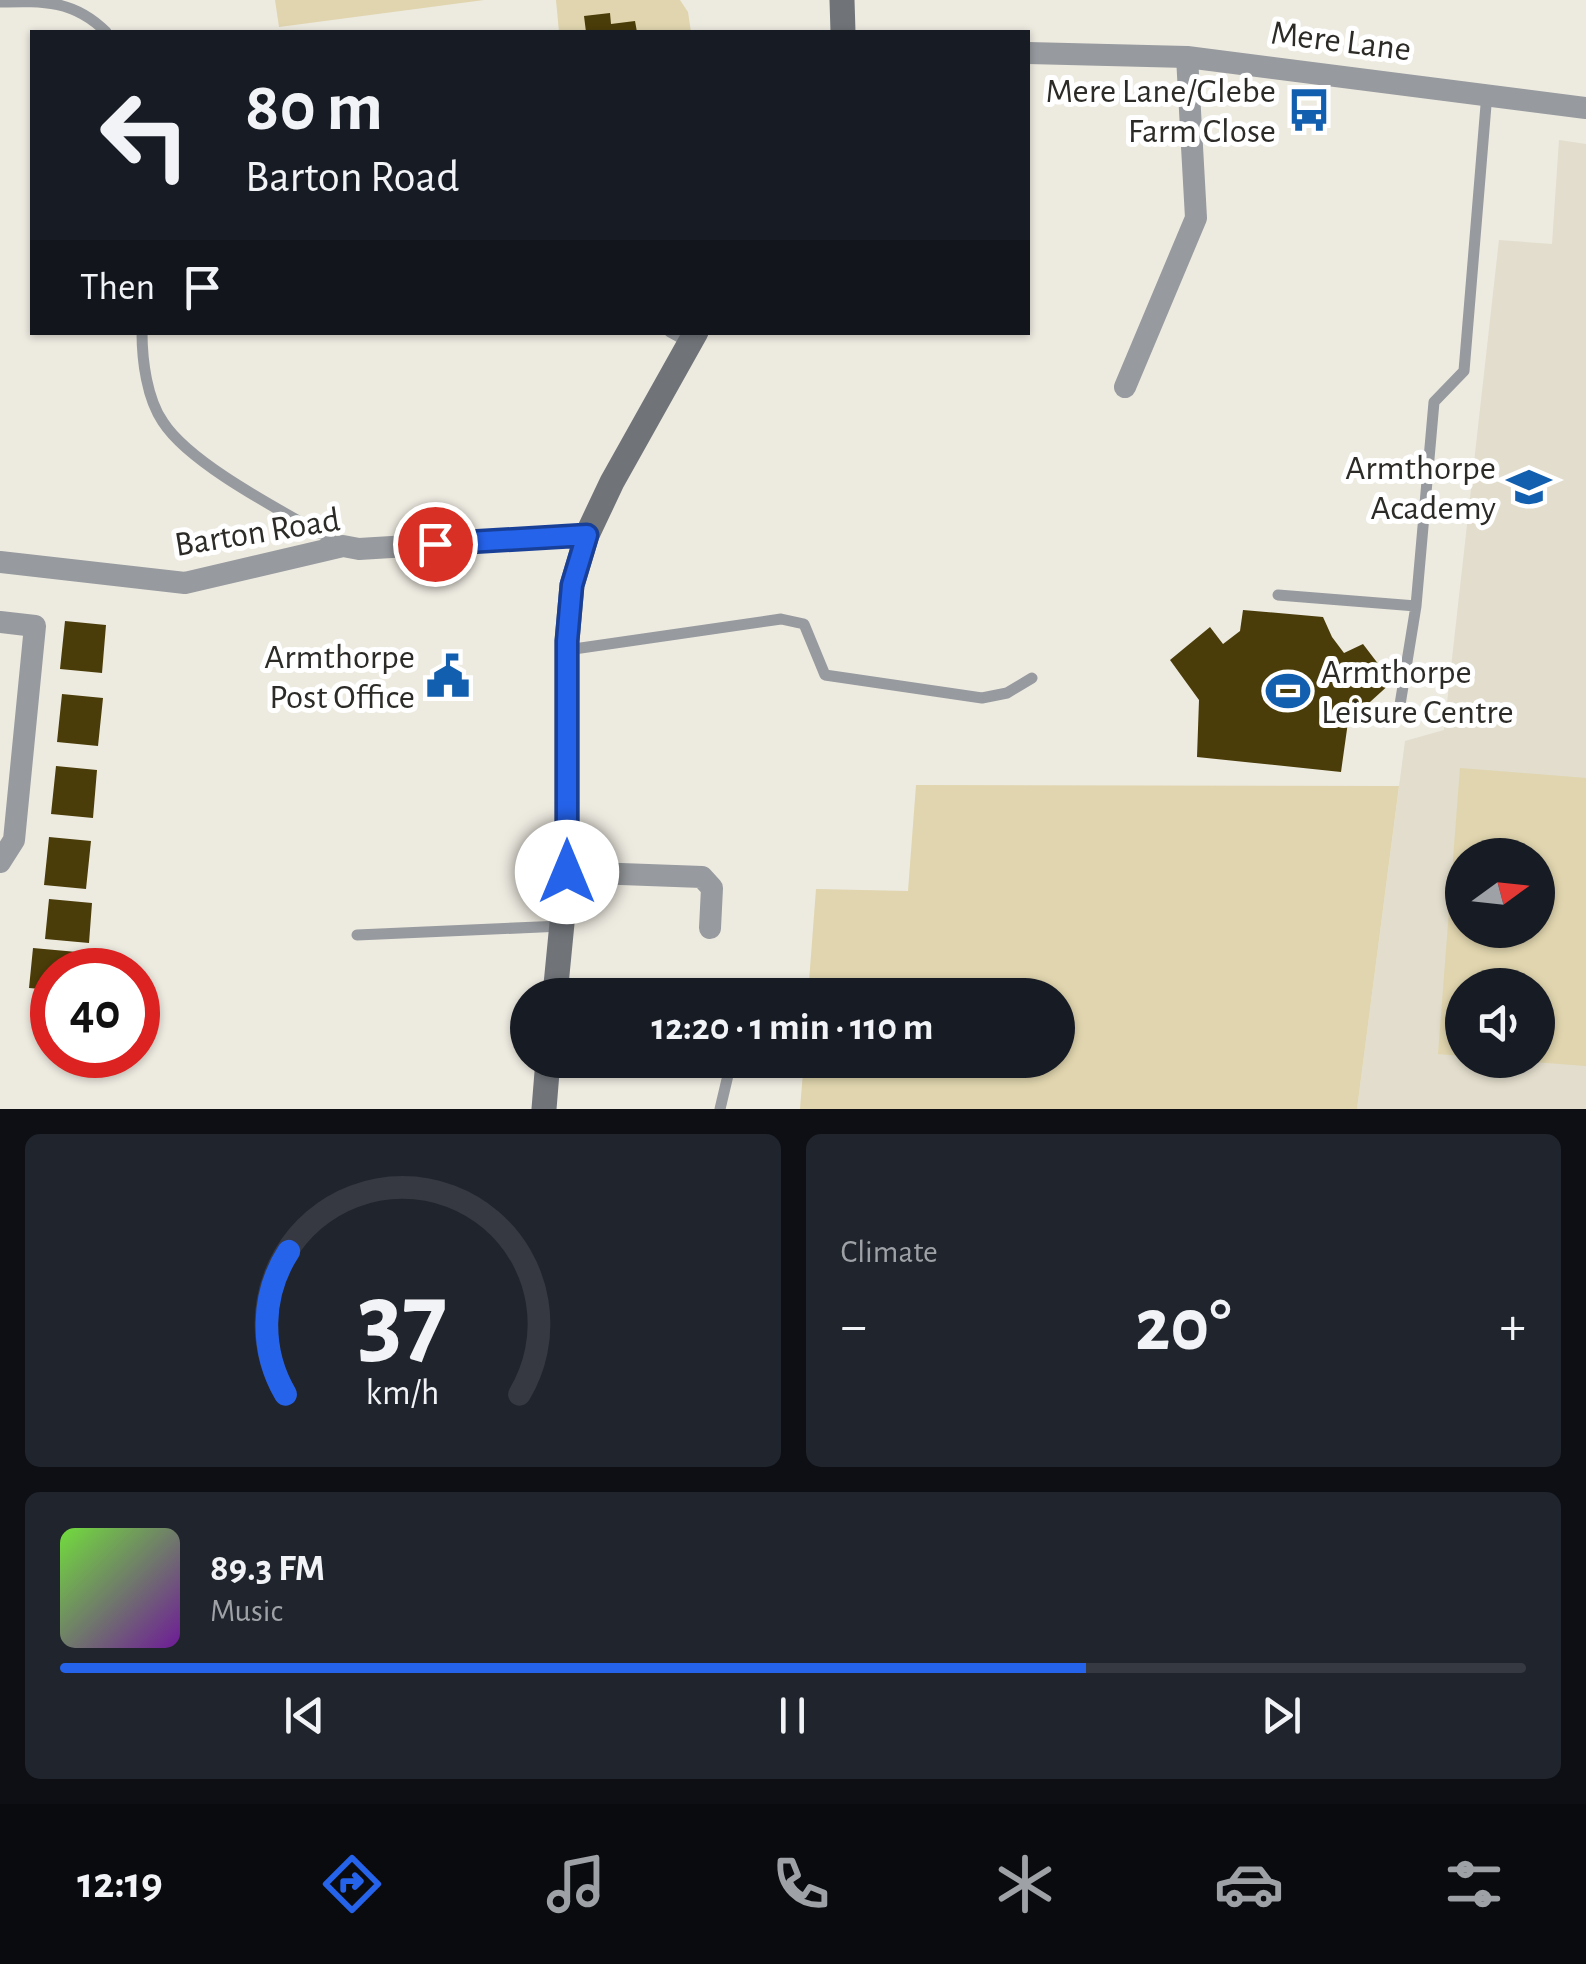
<!DOCTYPE html>
<html lang="en">
<head>
<meta charset="utf-8">
<style>
  body { margin:0; font-family:"Alegreya Sans",sans-serif; background:#20242c; color:#f1f3f6; height:100vh; display:flex; flex-direction:column; font-size:38px; white-space:nowrap }
  * { box-sizing:border-box; margin:0 }
  p { font-size:32px; color:#9ea1a6 }
  .icon { flex:none; width:55px; height:55px; fill:none; stroke:currentColor; stroke-width:2; stroke-linecap:round; stroke-linejoin:round }
  .map { position:relative; height:1109px; overflow:hidden }
  .drawer { display:flex; flex-direction:column; gap:25px; padding:25px; background:#0d0f14; flex:1 }
  .drawer>* { flex:none }
  .hud { position:absolute; left:30px; top:30px; width:1000px; height:305px; border-radius:0px; box-shadow:0 2px 8px #0004; background:#171b24; color:#f1f3f6; overflow:hidden }
  .needle { width:65px; rotate:75deg }
  .controls { position:absolute; left:1445px; top:838px; display:grid; gap:20px }
  .controls a { display:grid; place-items:center; width:110px; height:110px; border-radius:50%; background:#171b24; box-shadow:0 2px 8px #0004; font-size:50px }
  .speed { position:absolute; left:30px; top:948px; display:flex; gap:20px; font-size:50px; font-weight:700; text-align:center }
  .speed>* { display:grid; place-content:center; width:130px; height:130px; border-radius:50%; background:#171b24; box-shadow:0 2px 8px #0004; line-height:1 }
  .speed .limit { border:15px solid #d22; background:#fff; color:#111 }
  .pin { position:absolute; display:grid; place-items:center; width:85px; height:85px; color:#fff; margin:-42px; border:5px solid #fff; border-radius:50%; box-shadow:0 2px 10px #0007 }
  .me { position:absolute; width:110px; margin:-55px; rotate:0deg; stroke-linejoin:round; filter:drop-shadow(0 0 8px #0008) }
  .turn { display:flex; align-items:center; gap:35px; height:210px; padding:0 50px; font-size:45px }
  .turn .icon { width:130px; height:130px; stroke-width:2.5 }
  .turn b { display:block; font-size:70px; line-height:85px }
  .then { display:flex; align-items:center; height:95px; padding:0 50px; background:#0003; gap:20px; font-size:38px }
  .big { font-size:75px; font-weight:700; line-height:1.1 }
  .drawer .card { flex:1; display:flex; flex-direction:column; justify-content:center; gap:15px; min-width:0; padding:0 35px; border-radius:15px; background:#20242c }
  .drawer .dial { align-items:center; gap:0 }
  .dial svg { height:260px; overflow:visible; fill:none; stroke:#363941; stroke-width:7; stroke-linecap:round; text-anchor:middle }
  .dial text { fill:#f1f3f6; stroke:none }
  .song { display:flex; align-items:center; gap:30px }
  .cover { width:120px; height:120px; border-radius:15px; background:linear-gradient(135deg,hsl(100 70% 55%),hsl(280 70% 35%)) }
  .played { height:10px; border-radius:5px; background:linear-gradient(90deg,#2563eb 70%,#363941 70%) }
  .keys { display:flex; justify-content:space-around; direction:ltr }
  .heat { display:flex; justify-content:space-between; align-items:center; font-size:55px; direction:ltr }
  .drawer .tiles { flex:1; display:grid; gap:25px; grid-template-columns:1fr 1fr }
  .card:last-child { grid-column:span 2 }
  .trip { position:absolute; left:510px; top:978px; width:565px; height:100px; border-radius:50px; background:#171b24; box-shadow:0 2px 8px #0004; font-weight:700; line-height:100px; text-align:center }
  .tabs { display:flex; height:160px; justify-content:space-around; align-items:center; background:#090b0e; color:#9ea1a6 }
  .tabs .icon { width:70px; height:70px }
  .tabs .selected { color:#2563eb }
  .tabs b { font-size:45px; color:#f1f3f6 }
  .map>svg:first-child { display:block }
  .built { fill:#e2ddcc; fill-rule:evenodd }
  .green { fill:#e0d5ae; fill-rule:evenodd }
  .building { fill:#4b3d09 }
  .lines { fill:none; stroke-linecap:round; stroke-linejoin:round }
  .lane { stroke:#979a9e; stroke-width:11 }
  .street { stroke:#979a9e; stroke-width:22 }
  .secondary { stroke:#707479; stroke-width:25 }
  .route-casing { stroke:#184099; stroke-width:25 }
  .route { stroke:#2563eb; stroke-width:18 }
  .labels { text-anchor:middle; stroke-width:10; stroke-linejoin:round; paint-order:stroke }
  .street-label { font-size:35px; fill:#2c2b27; stroke:#fff }
  .poi-label { font-size:35px; fill:#2c2b27; stroke:#fff; text-anchor:end }
</style>
</head>
<body>
<div class="map">
<svg width="1586" height="1109" viewBox="0 0 1586 1109">
  <rect width="100%" height="100%" fill="#edeae0"/>
  <path class="built" d="M1559,140l27,4v965h-229l48,-368 39,-11 55,-490 53,4zM1462,855h76v75h-76zM1462,985h76v75h-76z"/>
  <path class="green" d="M275,0h209l-205,27z
    M556,0h124l8,12 3,20h-132z
    M1460,768l126,10v288l-77,-6h29v-75h-76v71l-24,-2zM1462,855h76v75h-76z
    M916,785l483,1 -42,323h-557l4,-49h254v-65h-250l8,-106 92,2z"/>
  <path class="building" d="M610,13l1,11 24,-3 2,11h-51l-2,-16z
    M1243,610l80,7 9,20 12,16 19,-9 29,38 -44,40 -7,50 -144,-15 2,-57 -29,-40 40,-33 13,17 17,-13z
    M65,621l41,4 -4,48 -42,-4z
    M62,694l41,4 -5,48 -41,-4z
    M56,766l41,4 -4,48 -42,-4z
    M49,837l42,4 -5,48 -42,-4z
    M49,899l43,4 -3,40 -44,-4z
    M33,948l44,4 -2,18h-23v20l-23,-2z"/>
  <g class="lines">
    <path class="lane" d="M0,2c43,-1 74,-2 106,30
      M142,332c0,29 5,67 21,90 29,45 129,94 178,123
      M670,332l20,11
      M1278,595l138,11
      M567,650l214,-31 23,5 21,51 157,23 25,-5 25,-15
      M1398,717l18,-111 18,-204 30,-31 23,-278
      M357,935l205,-9
      M720,1109l9,-38 -1,-11"/>
    <path class="street" d="M1028,53l159,4 399,51
      M1125,387l71,-169 -9,-161
      M0,562l185,21 158,-37 16,3 228,-14
      M0,622l35,4 -21,214 -14,22
      M567,872l135,5 10,11 -2,40"/>
    <path class="secondary" d="M842,0l1,32
      M555,995l12,-123v-231l5,-56 15,-50 25,-53 84,-150
      M544,1109l4,-49"/>
  </g>
  <g class="lines">
    <g class="route-casing">
      <path id="route" d="M435,544l152,-9 -15,50 -5,56v231"/>
    </g>
    <use href="#route" class="route"/>
  </g>
  <defs>
    <g id="bus-bare" transform="scale(3.45)"><path d="M-5-6H5V4H4V6H2V4H-2V6H-4V4H-5ZM-3.5-4V0h7V-4ZM-3.5 1.2v1.5H-2V1.2ZM2 1.2v1.5H3.5V1.2Z" fill="#115fae" stroke="#fff" stroke-width="2.5" paint-order="stroke"/></g>
    <g id="school-bare" transform="scale(3.45)"><path d="M0-5L7-2L0 1L-7-2ZM-4 1L0 2.5L4 1V4Q0 6-4 4Z" fill="#115fae" stroke="#fff" stroke-width="2.5" paint-order="stroke"/></g>
    <g id="civic-bare" transform="scale(3.45)"><path d="M-.6-6.5H3V-4.5H.6V-3L4-1V1h2V6H-6V1h2V-1L-.6-3ZM-1.2 2.5V6h2.4V2.5Z" fill="#115fae" stroke="#fff" stroke-width="2.5" paint-order="stroke"/></g>
    <g id="stadium-bare" transform="scale(3.45)"><path d="M0-5a6.5 5 0 1 0 0 10a6.5 5 0 1 0 0-10ZM-3.5-1.8h7v3.6h-7Z" fill="#115fae" stroke="#fff" stroke-width="2.5" paint-order="stroke"/></g>
  </defs>
  <g fill-rule="evenodd">
    <use href="#bus-bare" x="1309" y="110"/>
    <use href="#school-bare" x="1529" y="487"/>
    <use href="#civic-bare" x="448" y="676"/>
    <use href="#stadium-bare" x="1288" y="691"/>
  </g>
  <g class="labels">
    <g class="street-label">
      <text transform="translate(1341 40) rotate(7)" y="12">Mere Lane</text>
      <text transform="translate(257 531) rotate(-9)" y="12">Barton Road</text>
    </g>
    <g class="poi-label">
      <text x="1276" y="102">Mere Lane/Glebe<tspan x="1276" dy="40">Farm Close</tspan></text>
      <text x="1496" y="479">Armthorpe<tspan x="1496" dy="40">Academy</tspan></text>
      <text x="415" y="668">Armthorpe<tspan x="415" dy="40">Post Office</tspan></text>
      <text x="1321" y="683" text-anchor="start">Armthorpe<tspan x="1321" dy="40">Leisure Centre</tspan></text>
    </g>
  </g>
</svg>
<div class="controls">
<a><svg class="needle" viewBox="-14 -14 28 28"><path d="M0-13l5 13h-10z" fill="#e53935"/><path d="M0 13l5-13h-10z" fill="#9ea1a6"/></svg></a>
<a><svg class="icon" aria-label="sound" viewBox="0 0 24 24"><path d="M4 9h4l5-4v14l-5-4H4zM17 9q2 3 0 6"/></svg></a>
</div>
<div class="speed"><div class="limit">40</div></div>
<div class="pin" style="left:435px;top:544px;background:#d93025"><svg class="icon" aria-label="arrive" viewBox="0 0 24 24"><path d="M6 21V4h12l-3 4 3 4H6"/></svg></div>
<svg class="me" style="left:567px;top:872px" viewBox="-20 -20 40 40"><circle r="19" fill="#fff"/><path d="M0-13L10 11 0 6-10 11z" fill="#2563eb"/></svg>
<div class="trip">12:20 · 1 min · 110 m</div>
<div class="hud">
<div class="turn"><svg class="icon" aria-label="left" viewBox="0 0 24 24"><path d="M17 20v-9H6M10 6l-5 5 5 5"/></svg><div><b>80 m</b>Barton Road</div></div>
<div class="then">Then<svg class="icon" aria-label="arrive" viewBox="0 0 24 24"><path d="M6 21V4h12l-3 4 3 4H6"/></svg></div>
</div>
</div>
<section class="drawer">
<div class="tiles">
<div class="card dial"><svg viewBox="0 0 100 80">
<path d="M14 69A42 42 0 1 1 86 69"/>
<path d="M14 69A42 42 0 0 1 15 25" stroke="#2563eb"/>
<text x="50" y="56" font-size="32" font-weight="700">37</text>
<text x="50" y="72" font-size="11">km/h</text>
</svg></div>
<div class="card"><p>Climate</p>
<div class="heat"><a>−</a><b class="big">20°</b><a>+</a></div>
</div>
<div class="card">
<div class="song"><i class="cover"></i><div><b>89.3 FM</b><p>Music</p></div></div>
<div class="played"></div>
<div class="keys"><svg class="icon" aria-label="previous" viewBox="0 0 24 24"><path d="M18 5L8 12l10 7zM5 5v14"/></svg><svg class="icon" aria-label="pause" viewBox="0 0 24 24"><path d="M8 5v14M16 5v14"/></svg><svg class="icon" aria-label="next" viewBox="0 0 24 24"><path d="M6 5l10 7-10 7zM19 5v14"/></svg></div>
</div>
</div>
</section>
<nav class="tabs">
<b>12:19</b>
<svg class="icon selected" aria-label="directions" viewBox="0 0 24 24"><path d="M12 3l9 9-9 9-9-9zM9 14v-3h6M13 9l2 2-2 2"/></svg>
<svg class="icon" aria-label="music" viewBox="0 0 24 24"><path d="M9 18V5l10-2v13"/><circle cx="6" cy="18" r="3"/><circle cx="16" cy="16" r="3"/></svg>
<svg class="icon" aria-label="phone" viewBox="0 0 24 24"><path d="M5 4h4l2 5-3 2q2 4 5 5l2-3 5 2v4C11 20 4 13 5 4z"/></svg>
<svg class="icon" aria-label="climate" viewBox="0 0 24 24"><path d="M12 3v18M4 7l16 10M4 17L20 7"/></svg>
<svg class="icon" aria-label="car" viewBox="0 0 24 24"><path d="M5 17H2v-5l4-1 3-4h7l3 4 3 1v5h-3M9 17h6M6 11h13"/><circle cx="7" cy="17" r="2"/><circle cx="17" cy="17" r="2"/></svg>
<svg class="icon" aria-label="filters" viewBox="0 0 24 24"><path d="M4 7h16M4 17h16"/><circle cx="9" cy="7" r="2"/><circle cx="15" cy="17" r="2"/></svg>
</nav>
</body>
</html>
